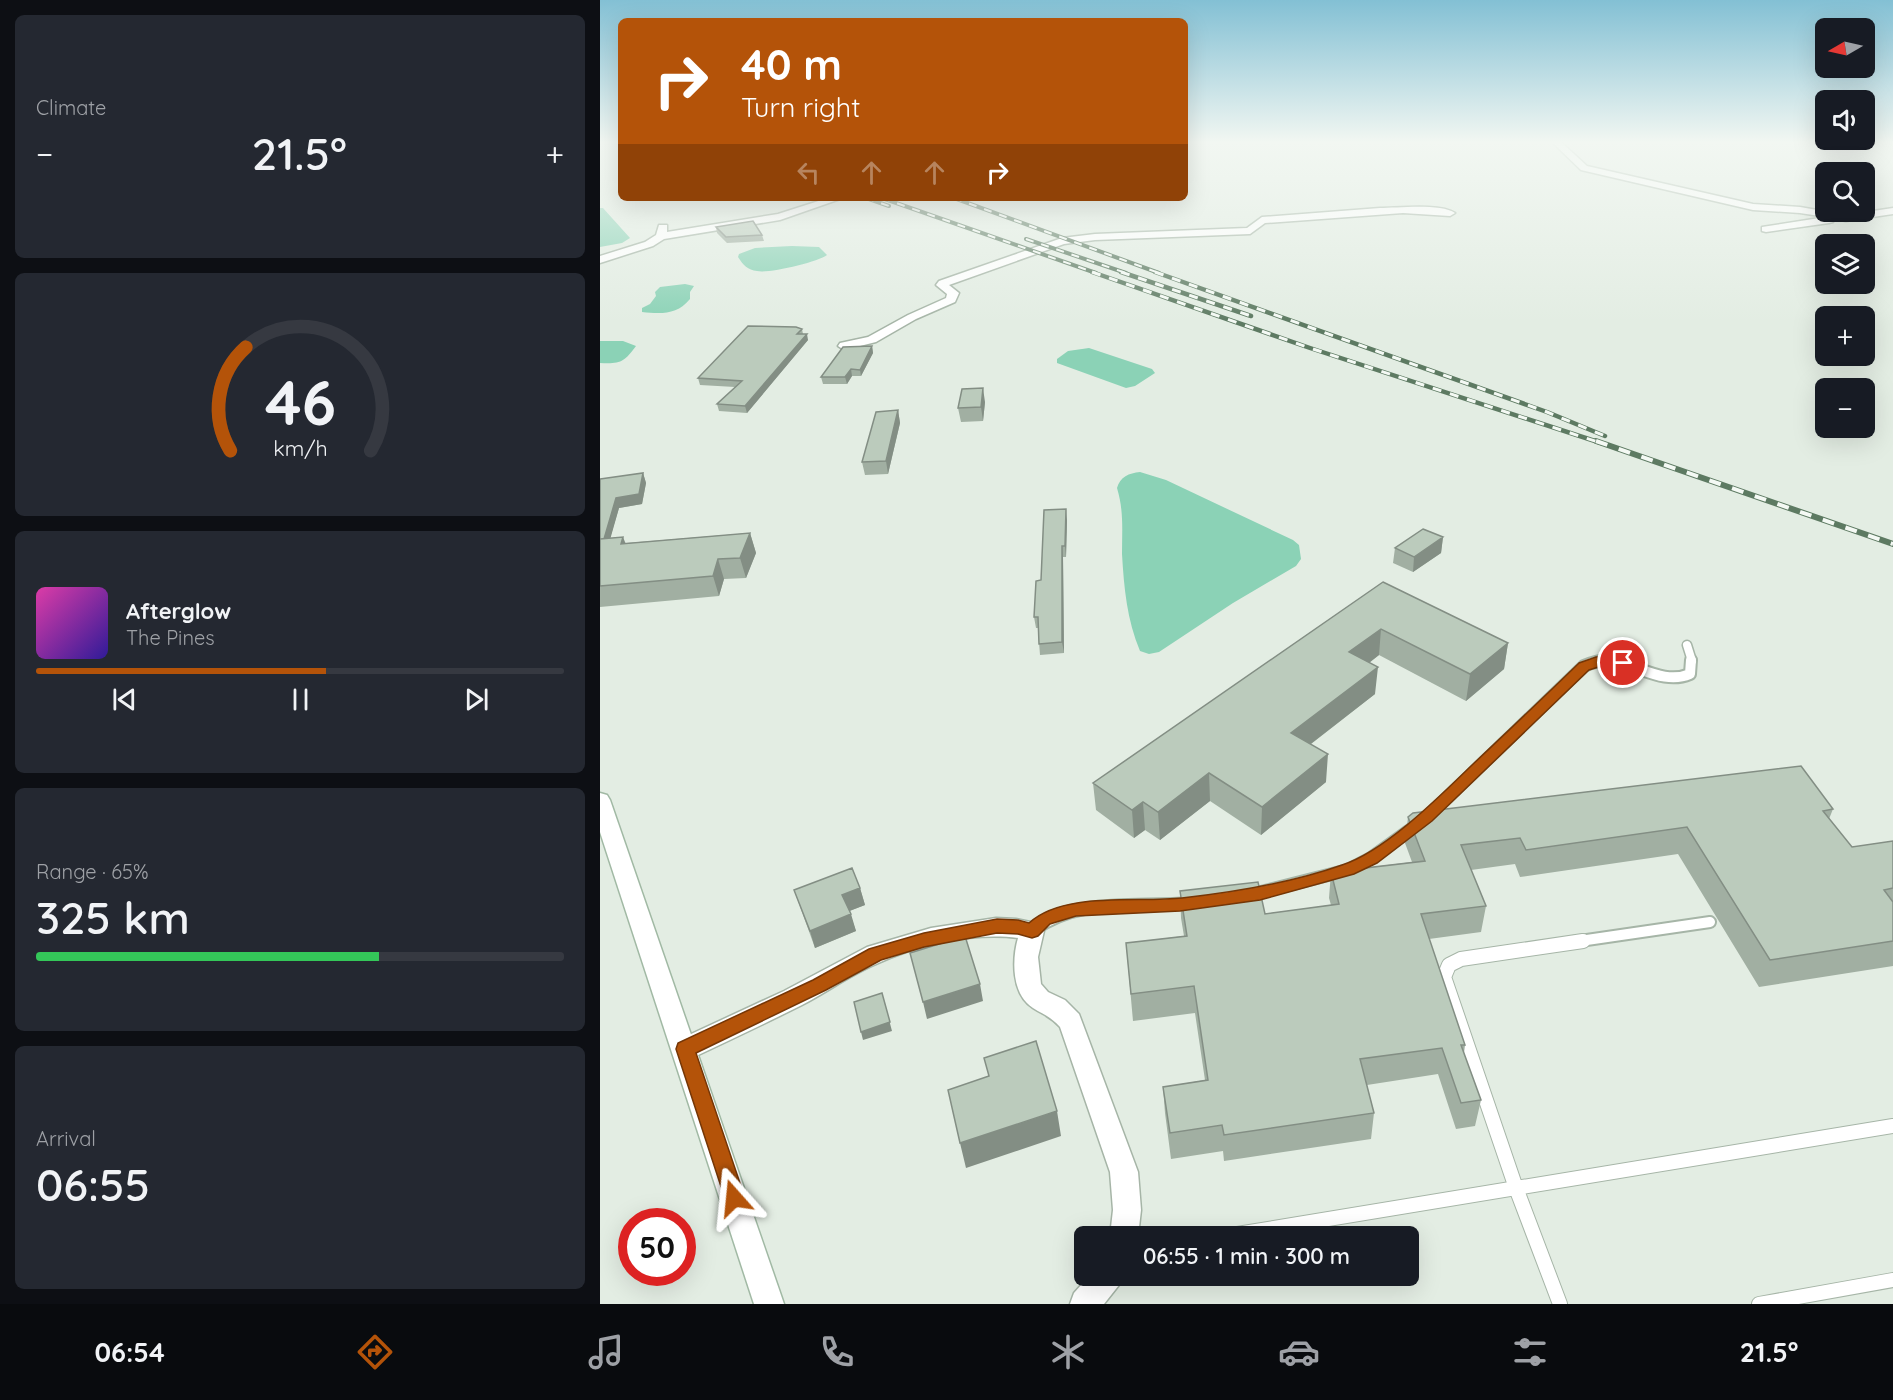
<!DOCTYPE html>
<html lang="en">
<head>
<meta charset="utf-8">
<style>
  body { margin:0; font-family:Quicksand,sans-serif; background:#242831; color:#f1f3f6; height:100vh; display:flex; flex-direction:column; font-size:22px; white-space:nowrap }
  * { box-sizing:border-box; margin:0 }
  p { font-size:20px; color:#9ea1a6 }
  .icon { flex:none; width:33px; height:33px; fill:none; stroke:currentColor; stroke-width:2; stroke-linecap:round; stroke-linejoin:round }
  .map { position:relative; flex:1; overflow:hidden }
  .sheet { display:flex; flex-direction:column; gap:15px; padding:15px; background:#0d0f14; width:600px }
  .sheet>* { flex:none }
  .hud { position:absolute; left:18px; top:18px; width:570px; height:183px; border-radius:9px; box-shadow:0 6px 24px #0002; background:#b45309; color:#fff; overflow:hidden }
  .needle { width:39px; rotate:261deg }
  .buttons { position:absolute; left:1215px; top:18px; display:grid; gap:12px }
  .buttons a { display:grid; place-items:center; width:60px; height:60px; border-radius:9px; background:#171b24; box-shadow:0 6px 24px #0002; font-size:30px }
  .speed { position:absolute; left:18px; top:1208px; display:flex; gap:12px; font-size:30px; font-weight:700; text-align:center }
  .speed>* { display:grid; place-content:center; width:78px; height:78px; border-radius:50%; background:#171b24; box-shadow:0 6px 24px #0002; line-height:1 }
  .speed .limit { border:9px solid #d22; background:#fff; color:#111 }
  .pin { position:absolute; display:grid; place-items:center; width:51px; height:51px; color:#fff; margin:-26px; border:3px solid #fff; border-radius:50%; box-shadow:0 2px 6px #0007 }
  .me { position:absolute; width:66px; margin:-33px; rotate:342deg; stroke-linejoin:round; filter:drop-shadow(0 0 4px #0008) }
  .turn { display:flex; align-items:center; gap:21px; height:126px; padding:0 24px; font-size:27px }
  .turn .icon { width:78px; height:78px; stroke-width:2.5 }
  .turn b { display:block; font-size:42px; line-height:51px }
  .lanes { display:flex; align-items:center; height:57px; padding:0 24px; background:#0003; justify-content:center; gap:30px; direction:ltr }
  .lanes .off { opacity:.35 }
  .big { font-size:45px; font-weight:600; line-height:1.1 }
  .sheet .tile { flex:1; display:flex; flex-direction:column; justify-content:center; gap:9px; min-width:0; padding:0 21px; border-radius:9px; background:#242831 }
  .sheet .dial { align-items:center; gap:0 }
  .dial svg { height:156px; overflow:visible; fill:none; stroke:#363941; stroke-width:7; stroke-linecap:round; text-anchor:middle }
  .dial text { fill:#f1f3f6; stroke:none }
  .song { display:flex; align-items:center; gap:18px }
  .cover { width:72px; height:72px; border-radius:9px; background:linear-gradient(135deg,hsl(320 70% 55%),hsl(250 70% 35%)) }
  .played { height:6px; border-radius:3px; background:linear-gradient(90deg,#b45309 55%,#363941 55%) }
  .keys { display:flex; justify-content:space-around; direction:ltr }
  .heat { display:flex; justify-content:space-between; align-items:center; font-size:33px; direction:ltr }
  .charge { height:9px; border-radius:4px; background:linear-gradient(90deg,#34c759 65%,#363941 0) }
  .trip { position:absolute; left:474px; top:1226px; width:345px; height:60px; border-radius:9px; background:#171b24; box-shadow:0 6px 24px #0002; font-weight:600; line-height:60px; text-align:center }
  .dock { display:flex; height:96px; justify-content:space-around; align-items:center; background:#090b0e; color:#9ea1a6 }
  .dock .icon { width:42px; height:42px }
  .dock .selected { color:#b45309 }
  .dock b { font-size:27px; color:#f1f3f6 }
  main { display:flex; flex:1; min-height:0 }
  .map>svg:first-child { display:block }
  .water { fill:#8bd2b6 }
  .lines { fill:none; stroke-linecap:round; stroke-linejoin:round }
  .service-far2-casing { stroke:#a6b5a7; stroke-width:11 }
  .service-far1-casing { stroke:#a6b5a7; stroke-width:14 }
  .service-casing { stroke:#a6b5a7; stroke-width:16 }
  .minor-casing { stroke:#a6b5a7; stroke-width:3 }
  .secondary-casing { stroke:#a1b9a4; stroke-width:3 }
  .service-far2 { stroke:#fff; stroke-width:8 }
  .service-far1 { stroke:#fff; stroke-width:10 }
  .service { stroke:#fff; stroke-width:14 }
  .minor { fill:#fff; fill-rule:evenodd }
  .secondary { fill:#fff; fill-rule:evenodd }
  .rail-far2-casing { stroke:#5d7a62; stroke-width:4 }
  .rail-far1-casing { stroke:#5d7a62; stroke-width:4.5 }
  .rail-casing { stroke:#5d7a62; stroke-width:6 }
  .rail-far2 { stroke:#f4f9f4; stroke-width:2; stroke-dasharray:8; stroke-linecap:butt }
  .rail-far1 { stroke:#f4f9f4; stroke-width:3; stroke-dasharray:9; stroke-linecap:butt }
  .rail { stroke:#f4f9f4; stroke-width:4; stroke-dasharray:12; stroke-linecap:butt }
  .wall { fill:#a1afa2 }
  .shaded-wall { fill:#838e84 }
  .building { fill:#bbcbbc; stroke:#838e84; stroke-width:1.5 }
  .route { fill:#b45309; stroke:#753606; stroke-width:1.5 }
</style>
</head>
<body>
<main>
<section class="sheet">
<div class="tile"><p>Climate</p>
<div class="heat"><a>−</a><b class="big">21.5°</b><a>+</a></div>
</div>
<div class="tile dial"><svg viewBox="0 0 100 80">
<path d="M14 69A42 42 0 1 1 86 69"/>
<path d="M14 69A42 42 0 0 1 22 16" stroke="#b45309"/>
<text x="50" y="56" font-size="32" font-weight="700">46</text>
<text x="50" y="72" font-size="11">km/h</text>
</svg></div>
<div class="tile">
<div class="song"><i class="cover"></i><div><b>Afterglow</b><p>The Pines</p></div></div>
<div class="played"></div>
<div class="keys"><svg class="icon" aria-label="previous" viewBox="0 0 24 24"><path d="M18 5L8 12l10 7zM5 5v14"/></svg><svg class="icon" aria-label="pause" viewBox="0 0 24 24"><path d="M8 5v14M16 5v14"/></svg><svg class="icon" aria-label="next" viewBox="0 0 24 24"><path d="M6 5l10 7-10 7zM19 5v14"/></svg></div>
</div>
<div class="tile"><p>Range · 65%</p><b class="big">325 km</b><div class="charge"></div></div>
<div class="tile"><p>Arrival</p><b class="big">06:55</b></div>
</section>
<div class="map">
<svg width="1293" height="1304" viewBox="0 0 1293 1304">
  <rect width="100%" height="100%" fill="#e3ede3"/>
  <path class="water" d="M0,208h3l27,30 -8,5 -22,4z
    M192,246l27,1 8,8c-9,7 -59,19 -70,16 -9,-1 -14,-6 -19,-14l1,-3 16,-6z
    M85,284l9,2 -4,6v7c-13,16 -29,15 -48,13v-4l8,-4 6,-8 -1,-4 5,-5z
    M0,341h23l13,5c-12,16 -15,18 -36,17z
    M489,348l63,21 3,4 -20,13 -9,2 -69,-25v-4l11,-8z
    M540,472l26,8 127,60 6,5 2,14 -5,7 -63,37 -74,49 -10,2 -9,-3c-13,-31 -16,-63 -18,-97 0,-23 2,-43 -5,-66 3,-11 12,-15 23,-16z"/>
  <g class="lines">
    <g class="service-far2-casing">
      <path id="service-far2" d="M1087,645l5,16
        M1000,661h11"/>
    </g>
    <g class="service-far1-casing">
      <path id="service-far1" d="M825,819l159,-153c7,-3 15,-6 23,-5 28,1 55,25 83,13l1,-14
        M649,895l99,-25 23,-12 43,-31
        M432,931c48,-35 103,-23 159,-28
        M973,942l137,-20"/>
    </g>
    <g class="service-casing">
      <path id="service" d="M625,1236l668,-110
        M960,1304l-44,-116 -72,-211 5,-12 12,-6 122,-18
        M1159,1304l134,-24"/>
    </g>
    <g class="minor-casing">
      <path id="minor" d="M951,141h9l27,25 166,38 47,3 46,8 47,-7v6l-47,7 -13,-2v3l-4,1 -63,9 -4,-1v-4l64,-10 -26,-4 -47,-3 -172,-40z
        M228,198h15l-63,22 -116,19 -11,7 -53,17v-7l45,-14 11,-7 3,-10h8v7l111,-18z
        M780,208c17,0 61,-5 75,5l-5,3 -47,-3 -138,10 -15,11 -155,6 -31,4 -115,41 10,8 -4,9 -39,17 -40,23 -32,8 -6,-4 2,-3 28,-6 40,-22 38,-17 1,-4 -11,-9 3,-4 123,-43 33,-4 152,-6 15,-11z
        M396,918l20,1 24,5 4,7 -6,26 3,27 7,8 17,8 14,14 59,158 3,38 -3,26h-28l3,-26 -3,-38 -50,-145c-10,-11 -16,-12 -27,-19 -22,-14 -21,-49 -15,-70 -46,-6 -102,7 -144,27 -25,11 -47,27 -72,40 -36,18 -72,35 -108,52l-9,3 -9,-3 -4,-8 4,-8 108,-50 83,-44 64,-19z
        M490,1275h34l-5,10 -15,19h-34l4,-11z"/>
    </g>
    <g class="secondary-casing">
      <path id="secondary" d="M0,793l7,2 3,5 174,504h-30l-154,-472z"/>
    </g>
    <use href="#service-far2" class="service-far2"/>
    <use href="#service-far1" class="service-far1"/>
    <use href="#service" class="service"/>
    <use href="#minor" class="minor"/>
    <use href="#secondary" class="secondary"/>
    <g class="rail-far2-casing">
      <path id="rail-far2" d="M266,198l23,8
        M282,198l214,75
        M354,198l205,75
        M426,239l100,34"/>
    </g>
    <g class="rail-far1-casing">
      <path id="rail-far1" d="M492,272l218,76 291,95
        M521,272l130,44
        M555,272l392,140 58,24"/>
    </g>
    <g class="rail-casing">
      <path id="rail" d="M996,441l297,103"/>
    </g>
    <use href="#rail-far2" class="rail-far2"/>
    <use href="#rail-far1" class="rail-far1"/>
    <use href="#rail" class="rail"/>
  </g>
  <path class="wall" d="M116,227l46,8 2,6 -37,2 -10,-10z
    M202,329l1,5 5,6 -61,73 -28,-2 -2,-7 18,-17 -35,-2 -2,-7z
    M272,346l1,7 -12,23h-9l-5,8h-24l-2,-7z
    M385,402l-2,19 -22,1 -3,-14z
    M298,410l2,13 -12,51 -23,1 -3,-13z
    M43,473l3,10 -4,21 -23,4 -9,30 16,5 124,-10 6,20 -10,25 -22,1 -5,17 -119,11v-128z
    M467,520l-1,37h-3l1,96 -24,2 -2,-27h-2l-2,-11 7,-37z
    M843,537l-2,16 -28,19 -20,-9 2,-15z
    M783,582l125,61 -4,26 -38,32 -87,-46 -10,8 6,31 -64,50 15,38 -65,53 -51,-34 -50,39 -15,-10 -11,8 -38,-28 -3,-27z
    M1233,809l-4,10 23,28 41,-6v125l-134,21 -81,-133 -158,23 -5,-13 -44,6 15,36 -5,26 -52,7 36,106 -1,8 17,47 -6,26 -19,3 -18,-55 -71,11 7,28 -3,26 -147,22 -1,-10 -52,8 -6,-46 -2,-26 42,-7 -10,-67 -62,8 -7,-78 58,-7 -3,-18 -1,-27 85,23 66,-9 -2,-7 2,-26 81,-10 -7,-19 3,-26z
    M260,888l5,17 -16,6 7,20 -41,17 -21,-58z"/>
  <path class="shaded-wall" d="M207,334l1,6 -61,73 -2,-7z
    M272,346l1,7 -12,23 -1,-6z
    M251,369l1,7 -5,8 -2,-7z
    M383,388l2,14 -2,19 -2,-14z
    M298,410l2,13 -12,51 -2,-13z
    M43,473l3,10 -4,21 -23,4 -13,46 -6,-10 16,-46z
    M466,509l1,11 -1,37 -1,-11z
    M150,533l6,20 -10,25 -6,-20z
    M23,537l8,20 -10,-13z
    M843,537l-2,16 -28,19 1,-15z
    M462,546l1,11 1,96 -2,-11z
    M118,559l6,20 -5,17 -6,-20z
    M781,629l-2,26 -31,24 1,-27z
    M908,643l-4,26 -38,32 4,-27z
    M778,667l-3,27 -85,66 1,-27z
    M728,754l-2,28 -65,53 1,-28z
    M609,773l1,28 -50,39 -2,-28z
    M543,802l2,28 -11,8 -2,-28z
    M260,888l5,17 -18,7 -5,-17z
    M251,914l5,17 -41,17 -5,-17z
    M380,984l3,17 -56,18 -4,-17z
    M282,993l10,38 -29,9 -2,-8z
    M457,1111l4,25 -95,32 -6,-25z"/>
  <path class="building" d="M153,221l9,14 -36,2 -10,-10z
    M148,326l48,1 6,2 -5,5h10l-62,72 -28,-2 25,-23 -44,-3z
    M272,346l-12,24 -9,-1 -6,8h-24l22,-30z
    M383,388l-2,19 -23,1 4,-19z
    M298,410l-12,51 -24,1 14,-50z
    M43,473l-4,21 -23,4 -12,41h-4v-60z
    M466,509l-1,37h-3v96l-23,2 -1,-27h-4l2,-36 5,-1 3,-70z
    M823,529l20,8 -29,20 -19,-9z
    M150,533l-10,25 -22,1 -5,17 -113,10v-47l23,-2 -2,7z
    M783,582l125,61 -38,31 -89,-45 -32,23 29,15 -87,66 37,21 -66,53 -53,-34 -51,39 -15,-10 -11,8 -39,-27z
    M1201,766l32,43 -10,2 29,36 41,-6v47l-9,2 9,12v39l-123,19 -83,-133 -161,23 -6,-12 -59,7 25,61 -65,8 44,131h-4l20,55 -20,3 -19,-55 -82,11 14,54 -150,22 -2,-10 -52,8 -7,-46 45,-7 -14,-94 -63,8 -5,-51 61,-7 -7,-45 78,-9 7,32 74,-10 -8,-32 94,-11 -17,-44 5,-4z
    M252,868l8,20 -18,7 9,19 -41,17 -16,-41z
    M365,936l15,48 -57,18 -13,-49z
    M282,993l8,29 -29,10 -7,-30z
    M436,1041l21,70 -97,32 -12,-53 41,-14 -5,-18z"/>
  <linearGradient id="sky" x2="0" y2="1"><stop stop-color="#83c0d4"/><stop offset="0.44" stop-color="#f2f7f2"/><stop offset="1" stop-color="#f2f7f2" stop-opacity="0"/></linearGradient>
  <rect width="1293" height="323" fill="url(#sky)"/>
  <path class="route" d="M1008,656l20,4 2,3 -7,4 -15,-3 -19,6 -157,151 -55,42 -23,11 -94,26 -80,11 -104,5 -26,8 -12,12 -6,2 -14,-4 -21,-1 -73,14 -43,13 -55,30 -130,63 49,145 -3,7 -8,3 -7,-3 -51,-156 2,-6 135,-63 56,-31 55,-16 73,-14 21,1 11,3c35,-32 108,-20 153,-25 54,-6 109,-15 160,-33 43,-14 96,-67 129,-99 36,-34 72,-68 108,-103l17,-6z"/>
</svg>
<div class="buttons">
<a><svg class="needle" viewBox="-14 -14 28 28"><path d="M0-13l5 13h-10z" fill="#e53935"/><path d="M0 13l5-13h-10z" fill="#9ea1a6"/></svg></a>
<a><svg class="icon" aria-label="sound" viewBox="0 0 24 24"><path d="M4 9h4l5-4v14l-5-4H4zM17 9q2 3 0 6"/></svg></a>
<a><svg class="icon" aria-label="search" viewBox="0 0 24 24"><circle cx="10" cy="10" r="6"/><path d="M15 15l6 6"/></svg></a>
<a><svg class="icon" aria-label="layers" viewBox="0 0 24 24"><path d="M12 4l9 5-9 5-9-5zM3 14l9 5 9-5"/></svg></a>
<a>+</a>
<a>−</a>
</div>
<div class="speed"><div class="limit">50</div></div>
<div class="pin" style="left:1023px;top:663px;background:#d93025"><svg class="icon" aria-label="arrive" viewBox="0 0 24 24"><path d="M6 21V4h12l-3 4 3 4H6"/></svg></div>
<svg class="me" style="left:134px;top:1198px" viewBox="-20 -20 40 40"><path d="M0-17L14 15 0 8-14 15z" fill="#b45309" stroke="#fff" stroke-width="4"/></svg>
<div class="trip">06:55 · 1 min · 300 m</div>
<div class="hud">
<div class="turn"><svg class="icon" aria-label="right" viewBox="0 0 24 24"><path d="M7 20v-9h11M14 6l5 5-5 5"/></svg><div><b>40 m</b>Turn right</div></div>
<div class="lanes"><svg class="icon off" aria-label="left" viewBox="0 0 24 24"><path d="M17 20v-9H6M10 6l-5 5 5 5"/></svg><svg class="icon off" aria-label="ahead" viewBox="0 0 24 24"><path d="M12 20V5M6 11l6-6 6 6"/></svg><svg class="icon off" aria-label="ahead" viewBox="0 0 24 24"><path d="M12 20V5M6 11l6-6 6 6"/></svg><svg class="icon" aria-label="right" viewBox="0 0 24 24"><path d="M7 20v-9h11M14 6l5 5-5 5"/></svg></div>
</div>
</div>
</main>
<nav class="dock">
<b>06:54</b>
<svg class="icon selected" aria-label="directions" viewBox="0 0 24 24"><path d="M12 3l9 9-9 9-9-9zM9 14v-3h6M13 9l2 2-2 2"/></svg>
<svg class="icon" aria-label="music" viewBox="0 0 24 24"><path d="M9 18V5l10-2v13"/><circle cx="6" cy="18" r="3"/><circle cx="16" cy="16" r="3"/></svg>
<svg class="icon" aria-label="phone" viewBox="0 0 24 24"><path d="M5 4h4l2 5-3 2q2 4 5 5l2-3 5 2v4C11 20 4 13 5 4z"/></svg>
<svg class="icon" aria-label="climate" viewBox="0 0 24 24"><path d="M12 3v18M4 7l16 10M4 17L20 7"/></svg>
<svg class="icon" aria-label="car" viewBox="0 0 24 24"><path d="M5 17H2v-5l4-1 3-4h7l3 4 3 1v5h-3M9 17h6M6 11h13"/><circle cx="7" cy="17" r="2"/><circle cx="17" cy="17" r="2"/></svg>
<svg class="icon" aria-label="filters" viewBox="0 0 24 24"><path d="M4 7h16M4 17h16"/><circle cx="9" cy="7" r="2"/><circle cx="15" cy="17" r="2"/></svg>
<b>21.5°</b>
</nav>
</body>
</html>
